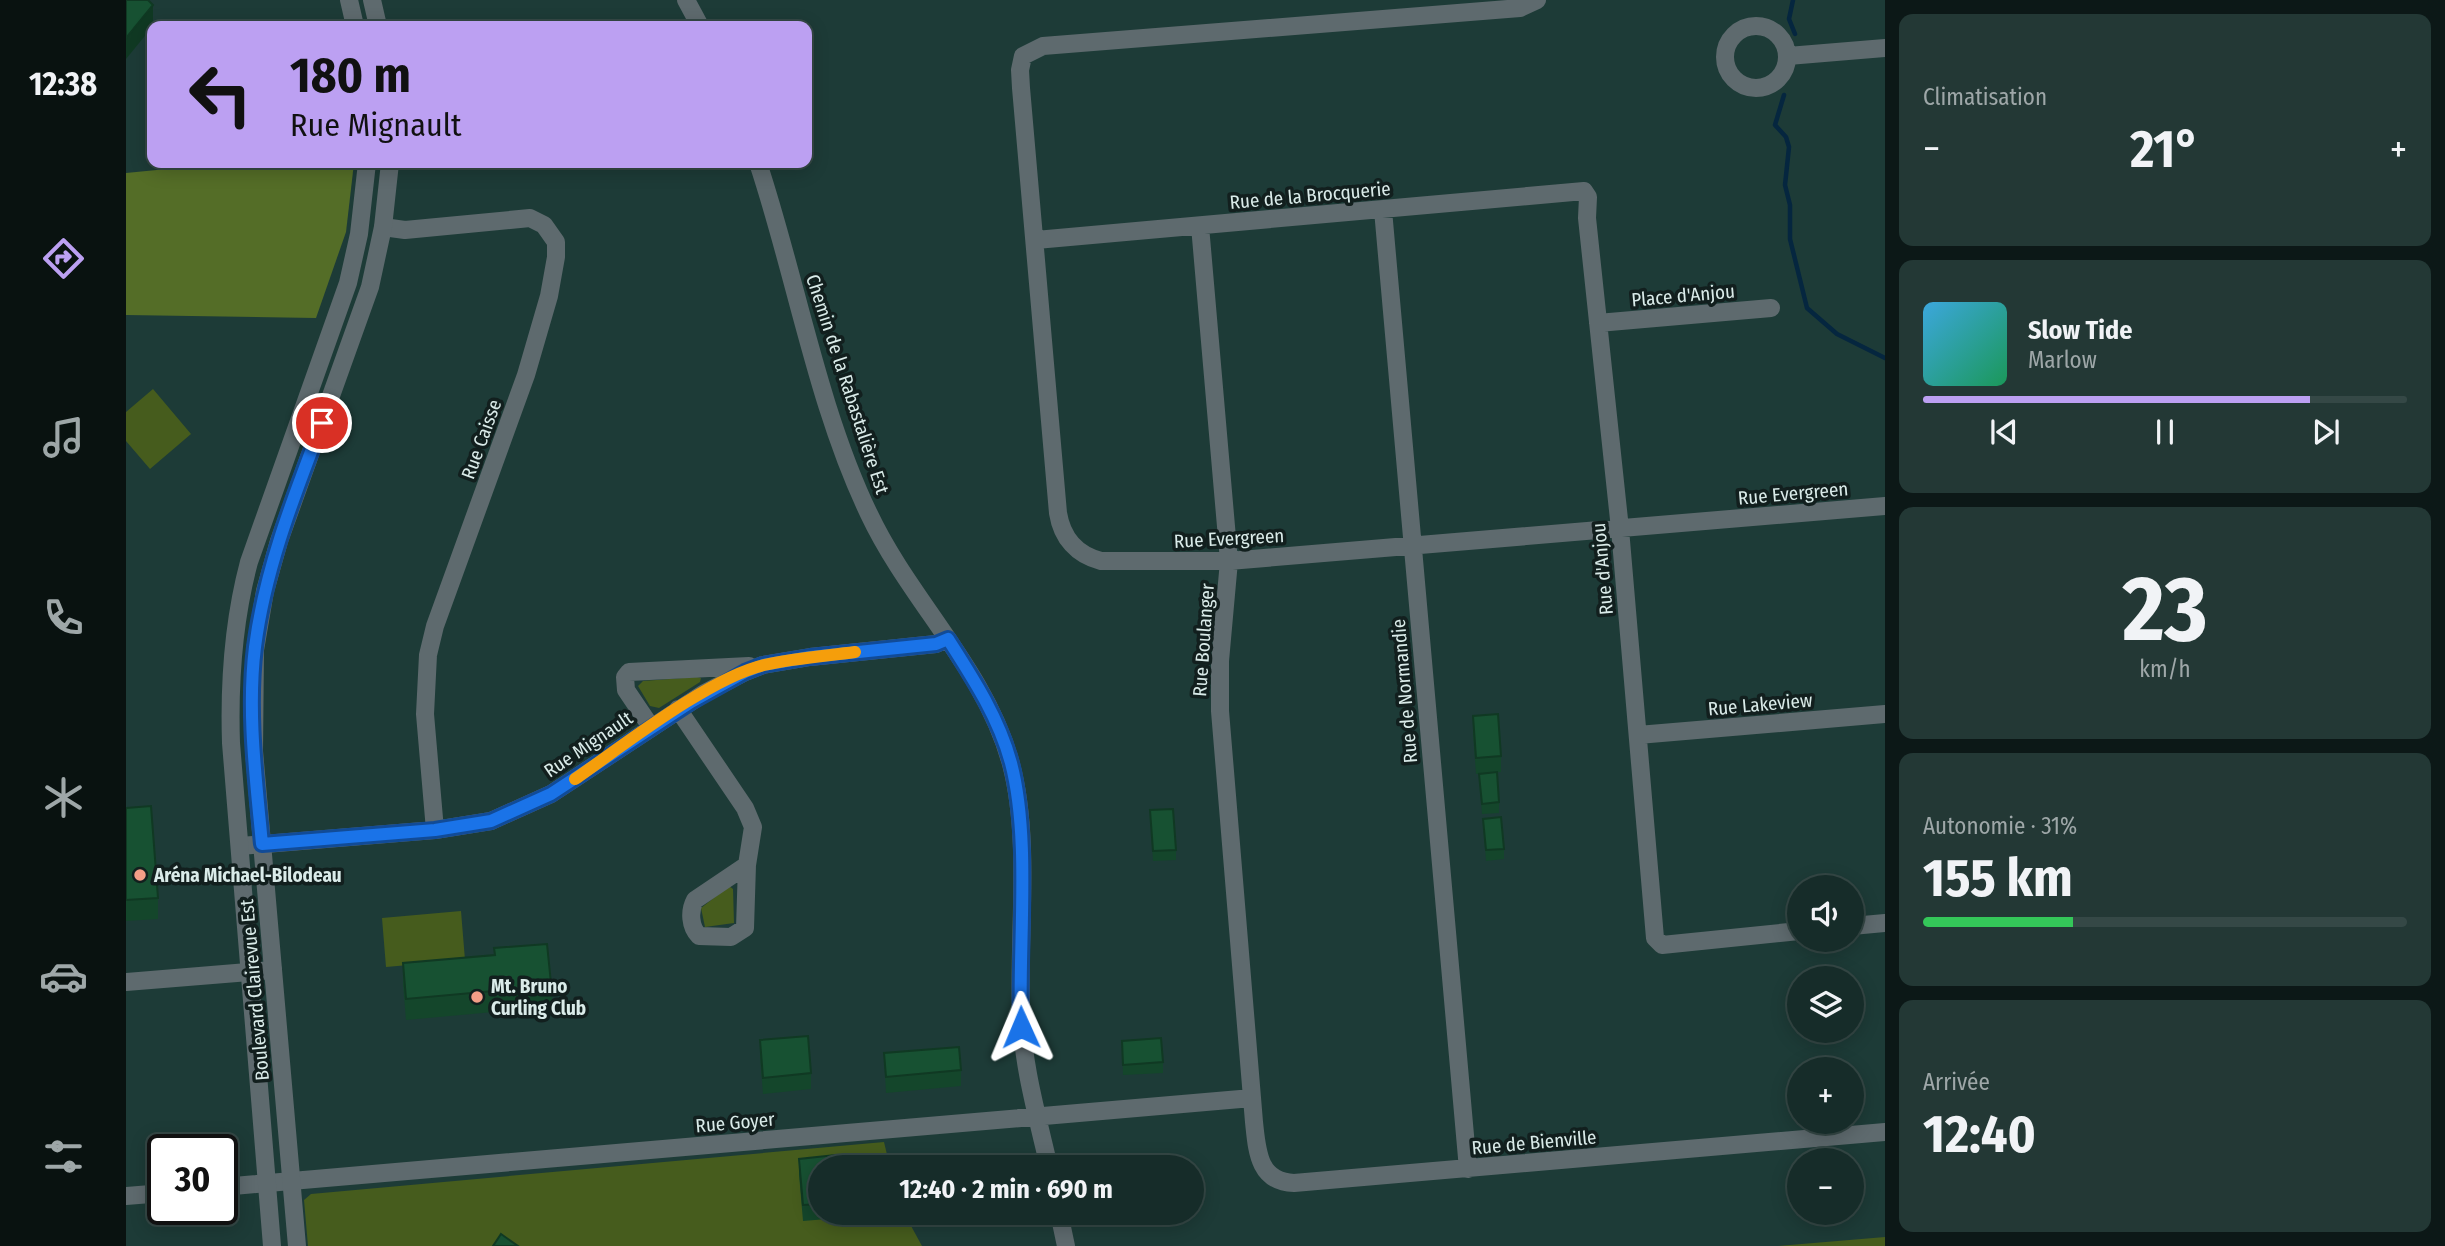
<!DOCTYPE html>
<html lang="fr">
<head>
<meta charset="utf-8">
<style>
  body { margin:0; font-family:"Fira Sans Condensed",sans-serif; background:#233835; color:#f1f3f6; height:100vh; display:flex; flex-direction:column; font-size:26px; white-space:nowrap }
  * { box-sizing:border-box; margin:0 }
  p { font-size:23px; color:#9ea7a8 }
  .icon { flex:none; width:38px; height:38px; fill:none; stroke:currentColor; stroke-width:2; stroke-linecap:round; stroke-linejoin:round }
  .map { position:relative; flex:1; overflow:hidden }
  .side { display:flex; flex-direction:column; gap:14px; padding:14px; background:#0c1817; width:560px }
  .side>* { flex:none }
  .top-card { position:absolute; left:21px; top:21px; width:665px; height:147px; border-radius:14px; box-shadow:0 4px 18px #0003,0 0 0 2px #354846; background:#bca0f2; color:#111; overflow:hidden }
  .tools { position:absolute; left:1661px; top:875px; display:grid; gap:14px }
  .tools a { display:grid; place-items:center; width:77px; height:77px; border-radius:50%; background:#162c29; box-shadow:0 4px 18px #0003,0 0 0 2px #354846; font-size:35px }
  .speed { position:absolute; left:21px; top:1134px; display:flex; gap:14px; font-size:35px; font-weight:700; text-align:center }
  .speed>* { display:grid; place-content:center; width:91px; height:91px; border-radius:50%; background:#162c29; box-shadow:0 4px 18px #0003,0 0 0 2px #354846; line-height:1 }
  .speed .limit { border:4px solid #111; border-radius:10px; background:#fff; color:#111 }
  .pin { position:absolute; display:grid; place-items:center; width:60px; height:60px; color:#fff; margin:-30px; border:4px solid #fff; border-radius:50%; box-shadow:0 2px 7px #0007 }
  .me { position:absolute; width:77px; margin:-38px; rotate:359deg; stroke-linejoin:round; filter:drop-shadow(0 0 5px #0008) }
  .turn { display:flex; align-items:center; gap:24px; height:147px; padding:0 28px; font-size:32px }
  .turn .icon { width:91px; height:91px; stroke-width:2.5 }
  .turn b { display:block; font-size:49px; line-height:60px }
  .big { font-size:52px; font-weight:700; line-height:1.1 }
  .side .tile { flex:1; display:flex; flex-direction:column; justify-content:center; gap:10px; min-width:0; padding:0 24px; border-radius:14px; background:#233835 }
  .side .dial { align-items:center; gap:0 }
  .dial b { font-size:91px; line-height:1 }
  .song { display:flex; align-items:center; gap:21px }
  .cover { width:84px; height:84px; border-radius:10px; background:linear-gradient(135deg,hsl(200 70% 55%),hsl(150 70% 35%)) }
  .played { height:7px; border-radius:4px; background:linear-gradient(90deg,#bca0f2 80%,#354846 80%) }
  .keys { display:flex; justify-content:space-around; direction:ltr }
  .heat { display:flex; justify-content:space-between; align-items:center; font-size:38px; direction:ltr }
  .charge { height:10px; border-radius:5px; background:linear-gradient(90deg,#34c759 31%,#354846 0) }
  .trip { position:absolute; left:682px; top:1155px; width:396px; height:70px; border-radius:35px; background:#162c29; box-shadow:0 4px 18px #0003,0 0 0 2px #354846; font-weight:700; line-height:70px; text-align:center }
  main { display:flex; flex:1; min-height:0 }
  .tabs { display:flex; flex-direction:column; width:126px; justify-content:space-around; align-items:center; background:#091210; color:#9ea7a8 }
  .tabs .icon { width:49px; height:49px }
  .tabs .selected { color:#bca0f2 }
  .tabs b { font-size:32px; color:#f1f3f6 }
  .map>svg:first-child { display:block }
  .green { fill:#465c1d }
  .forest { fill:#546d27 }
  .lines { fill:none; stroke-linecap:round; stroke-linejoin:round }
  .stream { stroke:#05263f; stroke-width:4.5 }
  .minor { stroke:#5e6a6e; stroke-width:18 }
  .tertiary { stroke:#5e6a6e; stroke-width:18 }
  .wall { fill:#14462b }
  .shaded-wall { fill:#103923 }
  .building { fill:#175132; stroke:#103923; stroke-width:2 }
  .route-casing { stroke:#114b97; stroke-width:18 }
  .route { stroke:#1a73e8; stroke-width:12 }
  .slow { stroke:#f59e0b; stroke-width:12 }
  .poi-dot { fill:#f49e87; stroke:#121f1e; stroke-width:2.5 }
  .labels { text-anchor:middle; stroke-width:7; stroke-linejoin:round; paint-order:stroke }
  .street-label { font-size:19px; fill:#daebe9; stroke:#121f1e }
  .poi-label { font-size:19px; font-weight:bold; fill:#daebe9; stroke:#121f1e; text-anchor:start }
</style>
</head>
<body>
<main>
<nav class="tabs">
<b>12:38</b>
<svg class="icon selected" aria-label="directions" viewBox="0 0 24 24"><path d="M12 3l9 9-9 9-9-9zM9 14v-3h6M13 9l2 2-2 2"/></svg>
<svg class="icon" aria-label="music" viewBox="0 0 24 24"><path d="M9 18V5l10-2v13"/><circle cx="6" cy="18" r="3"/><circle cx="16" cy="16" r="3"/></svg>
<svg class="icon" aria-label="phone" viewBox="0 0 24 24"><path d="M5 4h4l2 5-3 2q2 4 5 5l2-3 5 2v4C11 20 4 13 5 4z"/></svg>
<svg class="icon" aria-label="climate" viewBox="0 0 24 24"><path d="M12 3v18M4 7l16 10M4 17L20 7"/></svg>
<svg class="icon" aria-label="car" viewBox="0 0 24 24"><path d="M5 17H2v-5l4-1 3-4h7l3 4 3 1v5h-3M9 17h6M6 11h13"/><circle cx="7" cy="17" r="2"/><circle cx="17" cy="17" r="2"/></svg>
<svg class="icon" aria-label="filters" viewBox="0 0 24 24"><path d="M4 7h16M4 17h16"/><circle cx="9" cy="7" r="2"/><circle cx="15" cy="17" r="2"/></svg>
</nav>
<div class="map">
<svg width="1759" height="1246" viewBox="0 0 1759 1246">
  <rect width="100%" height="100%" fill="#1d3b37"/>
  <path class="green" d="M27,389l38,45 -41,35 -24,-28v-29z
    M571,677l4,1 -1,4 -41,26 -9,-2 -12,-20 5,-5z
    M603,886l4,3 1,34 -29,4 -4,-19z
    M335,911l4,49 -79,7 -4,-49z
    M758,1142l6,25h-69v46h83l18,33h-614l-4,-46 7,-6z
    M1759,1237v9h-107z"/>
  <path class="forest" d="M102,163h126l-8,69 -30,86 -190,-3v-142z"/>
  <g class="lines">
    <path class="stream" d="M1667,0l-4,19 6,15
      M1658,95l-9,30 11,12 3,10 -4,38 5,20v34l17,69 30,26 48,24"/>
    <path class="minor" d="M560,0l14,26
      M1411,0l-17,8 -477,38 -20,10 -3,14 1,18 37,425c4,25 19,42 43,48h128l656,-55
      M1599 57a31 31 0 1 1 62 0a31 31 0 1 1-62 0Z
      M1662,56l97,-8
      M632,163c38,114 59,243 111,351 41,87 117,156 142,250 20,76 7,167 10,246 1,53 16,105 28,157
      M1257,210l85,959
      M1074,226l29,335 -9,100v50l34,411c3,28 4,60 40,61l591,-51
      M257,227l22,3 125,-12 14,7 12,17v15l-7,39 -23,79 -91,251 -7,29 -3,59 10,116
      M910,240l548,-49 4,6 -1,21 33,311 35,409 7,7 137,-14
      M1472,323l173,-15
      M552,709l67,99 8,19 -6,38 -2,63 -14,9 -32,-1c-9,-9 -10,-25 -4,-36l52,-35
      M525,727l-25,-37 -1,-13 4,-5 120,-6
      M1512,735l247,-21
      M114,846l195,-16 56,-9 60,-27 152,-100 42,-22 18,-7 47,-8 126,-13 12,-5
      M1726,926l33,-3
      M0,982l147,-12
      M96,1187l1030,-89
      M0,1196l37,-3
      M933,1213l7,33"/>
    <path class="tertiary" d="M223,0l6,26
      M246,0l6,26
      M146,1246l-41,-503c-2,-62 2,-121 18,-181l99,-279 11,-49 8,-71
      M171,1246l-43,-495 1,-101 10,-59 14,-50 91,-254 13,-60 7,-64"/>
  </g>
  <path class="wall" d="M1347,716l28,40v16l-25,2 -3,-42z
    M1353,774l20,28v11l-17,1z
    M0,808l32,90v21l-32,2z
    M1024,810l26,40v10l-23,1z
    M1357,819l21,30v10l-18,2z
    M368,948l58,45v20l-35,4 -1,-7 -110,10 -3,-36v-21l91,-8z
    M634,1040l51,33v16l-48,5 -3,-38z
    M996,1041l41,21v11l-40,2z
    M758,1053l77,17v16l-75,7z
    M673,1159l22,8v46h18v5l-36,3 -4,-47z"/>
  <path class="shaded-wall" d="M27,5v21l-27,33v-21z"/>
  <path class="building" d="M0,0h22l5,5 -27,33z
    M1372,714l3,42 -25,2 -3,-42z
    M1371,772l2,30 -17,2 -3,-30z
    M25,806l7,92 -32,2v-92z
    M1047,809l3,41 -23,1 -3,-41z
    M1375,817l3,32 -18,1 -3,-31z
    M421,944l5,49 -35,3 -1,-7 -110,10 -3,-36 92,-8 -1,-7z
    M682,1036l3,37 -48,5 -3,-38z
    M1035,1038l2,24 -40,3 -1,-24z
    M833,1047l2,23 -75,7 -2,-24z
    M709,1155l1,12h-15v37l-18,1 -4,-46z
    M375,1234l17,12h-25z"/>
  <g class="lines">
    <g class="route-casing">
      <path id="route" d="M196,423c-28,73 -57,146 -67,224 -8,65 1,132 7,197l173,-14 56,-9 60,-27 140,-92 54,-30 18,-7 47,-8 126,-13 12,-5c25,39 51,79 63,124 20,76 7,183 10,264"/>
    </g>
    <use href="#route" class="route"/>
    <path class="slow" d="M449,779c49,-34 134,-101 189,-114 30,-7 61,-9 91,-13"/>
  </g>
  <g class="poi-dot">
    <circle cx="14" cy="875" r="7"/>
    <circle cx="351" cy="997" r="7"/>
  </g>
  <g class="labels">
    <g class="street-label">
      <text transform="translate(1184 195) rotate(-5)" y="7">Rue de la Brocquerie</text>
      <text transform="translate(1557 295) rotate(-5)" y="7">Place d'Anjou</text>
      <text transform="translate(722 384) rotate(72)" y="7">Chemin de la Rabastalière Est</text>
      <text transform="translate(355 439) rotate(-70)" y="7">Rue Caisse</text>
      <text transform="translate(1667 493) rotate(-5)" y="7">Rue Evergreen</text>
      <text transform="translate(1103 538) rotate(-3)" y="7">Rue Evergreen</text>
      <text transform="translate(1476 569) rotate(-95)" y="7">Rue d'Anjou</text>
      <text transform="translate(1077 640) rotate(-86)" y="7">Rue Boulanger</text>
      <text transform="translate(1278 691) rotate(-95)" y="7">Rue de Normandie</text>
      <text transform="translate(1634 704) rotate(-5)" y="7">Rue Lakeview</text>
      <text transform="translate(462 744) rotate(-34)" y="7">Rue Mignault</text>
      <text transform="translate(128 990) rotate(-95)" y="7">Boulevard Clairevue Est</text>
      <text transform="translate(609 1122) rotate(-5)" y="7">Rue Goyer</text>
      <text transform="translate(1408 1142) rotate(-5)" y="7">Rue de Bienville</text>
    </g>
    <g class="poi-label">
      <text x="28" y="882">Aréna Michael-Bilodeau</text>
      <text x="365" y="993">Mt. Bruno<tspan x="365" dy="22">Curling Club</tspan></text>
    </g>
  </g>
</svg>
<div class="tools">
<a><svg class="icon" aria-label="sound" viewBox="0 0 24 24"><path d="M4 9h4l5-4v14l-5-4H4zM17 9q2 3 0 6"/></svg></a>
<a><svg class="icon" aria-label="layers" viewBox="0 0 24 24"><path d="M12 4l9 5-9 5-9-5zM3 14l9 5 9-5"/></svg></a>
<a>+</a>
<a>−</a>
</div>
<div class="speed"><div class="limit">30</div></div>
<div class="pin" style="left:196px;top:423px;background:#d93025"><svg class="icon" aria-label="arrive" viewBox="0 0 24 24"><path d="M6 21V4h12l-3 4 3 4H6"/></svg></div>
<svg class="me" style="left:895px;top:1027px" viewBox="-20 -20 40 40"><path d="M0-17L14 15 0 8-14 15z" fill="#1a73e8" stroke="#fff" stroke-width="4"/></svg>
<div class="trip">12:40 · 2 min · 690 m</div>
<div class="top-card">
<div class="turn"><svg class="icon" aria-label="left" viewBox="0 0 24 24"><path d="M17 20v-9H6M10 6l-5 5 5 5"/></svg><div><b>180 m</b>Rue Mignault</div></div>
</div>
</div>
<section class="side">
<div class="tile"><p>Climatisation</p>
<div class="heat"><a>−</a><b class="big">21°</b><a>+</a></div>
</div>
<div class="tile">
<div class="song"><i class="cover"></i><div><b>Slow Tide</b><p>Marlow</p></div></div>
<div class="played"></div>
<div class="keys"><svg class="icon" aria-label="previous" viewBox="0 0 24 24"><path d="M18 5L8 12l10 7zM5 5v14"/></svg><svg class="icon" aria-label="pause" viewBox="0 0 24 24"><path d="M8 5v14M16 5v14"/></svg><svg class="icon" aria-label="next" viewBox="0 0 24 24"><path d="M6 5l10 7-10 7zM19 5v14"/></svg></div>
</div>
<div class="tile dial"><b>23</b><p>km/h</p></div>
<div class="tile"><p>Autonomie · 31%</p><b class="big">155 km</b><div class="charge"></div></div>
<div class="tile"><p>Arrivée</p><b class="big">12:40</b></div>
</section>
</main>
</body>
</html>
